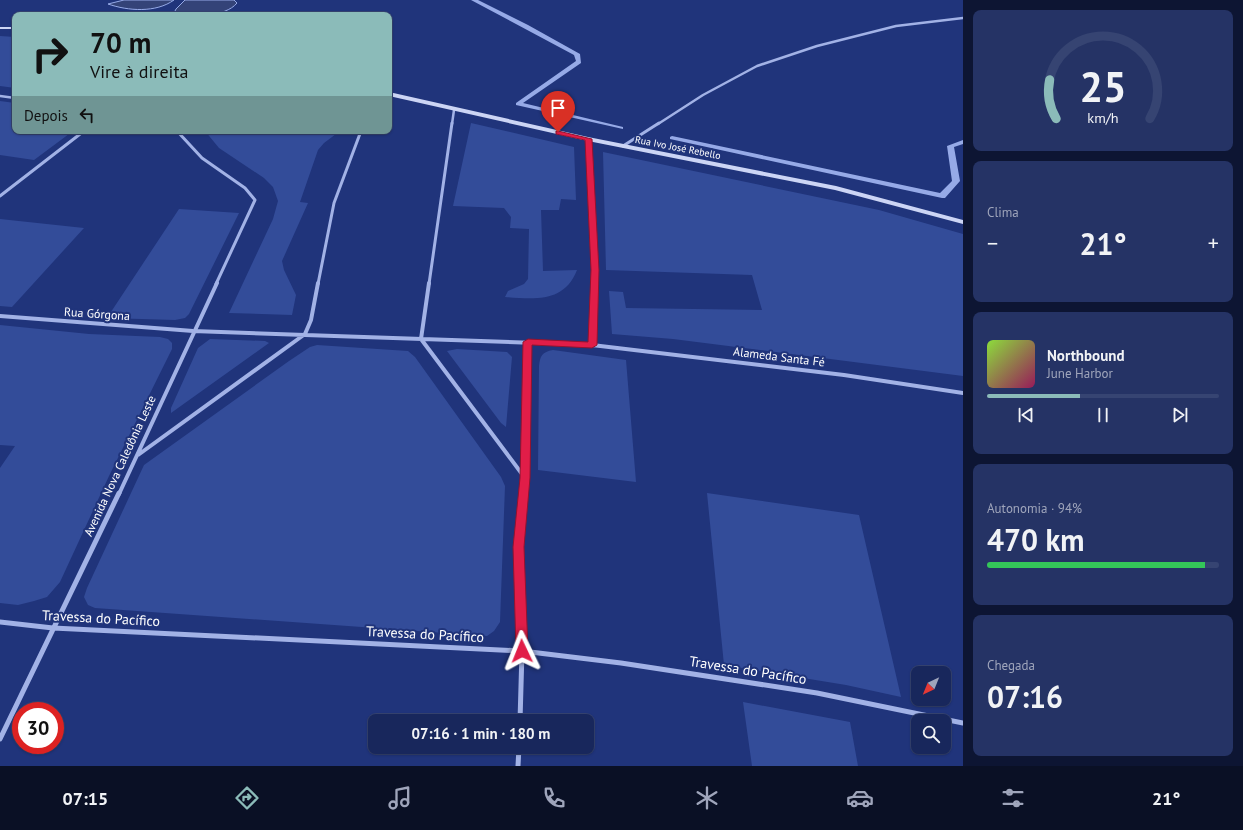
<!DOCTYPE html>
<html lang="pt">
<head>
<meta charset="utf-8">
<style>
  body { margin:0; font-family:"PT Sans",sans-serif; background:#253365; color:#f1f3f6; height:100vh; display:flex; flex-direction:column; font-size:15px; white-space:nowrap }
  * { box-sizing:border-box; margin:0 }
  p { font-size:13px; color:#9fa5bb }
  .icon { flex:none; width:22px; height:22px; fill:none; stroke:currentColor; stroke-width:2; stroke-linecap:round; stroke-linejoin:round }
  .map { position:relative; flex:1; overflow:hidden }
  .panel { display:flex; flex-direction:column; gap:10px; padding:10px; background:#0d1533; width:280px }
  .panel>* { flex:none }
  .hud { position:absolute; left:12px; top:12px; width:380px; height:122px; border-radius:8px; box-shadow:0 1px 3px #0004,0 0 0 1px #364472; background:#8bbbb9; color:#111; overflow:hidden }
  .needle { width:26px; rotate:223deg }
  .tools { position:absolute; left:911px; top:666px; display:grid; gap:8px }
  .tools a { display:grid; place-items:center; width:40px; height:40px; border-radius:8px; background:#18275c; box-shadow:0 1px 3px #0004,0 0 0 1px #364472; font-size:20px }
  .speed { position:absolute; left:12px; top:702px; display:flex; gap:8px; font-size:20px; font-weight:700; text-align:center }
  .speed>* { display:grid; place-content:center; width:52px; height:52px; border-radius:50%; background:#18275c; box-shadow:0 1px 3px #0004,0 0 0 1px #364472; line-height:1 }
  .speed .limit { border:6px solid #d22; background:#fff; color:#111 }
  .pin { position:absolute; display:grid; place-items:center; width:34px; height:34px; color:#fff; margin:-41px -17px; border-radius:50% 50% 50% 0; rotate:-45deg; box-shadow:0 0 4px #0007 }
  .pin .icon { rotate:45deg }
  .me { position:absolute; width:44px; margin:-22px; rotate:358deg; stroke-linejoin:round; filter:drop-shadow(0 0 3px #0008) }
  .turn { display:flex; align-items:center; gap:14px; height:84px; padding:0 12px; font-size:18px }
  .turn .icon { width:52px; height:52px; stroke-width:2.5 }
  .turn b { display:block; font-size:28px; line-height:34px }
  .then { display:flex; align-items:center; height:38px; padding:0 12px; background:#0003; gap:8px; font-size:15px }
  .big { font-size:30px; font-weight:600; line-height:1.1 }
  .panel .card { flex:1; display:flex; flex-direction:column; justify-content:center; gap:6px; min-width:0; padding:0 14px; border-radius:8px; background:#253365 }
  .panel .dial { align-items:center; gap:0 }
  .dial svg { height:104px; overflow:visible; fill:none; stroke:#364472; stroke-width:7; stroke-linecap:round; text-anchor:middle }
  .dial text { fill:#f1f3f6; stroke:none }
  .song { display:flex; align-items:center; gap:12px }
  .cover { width:48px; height:48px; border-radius:6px; background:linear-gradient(135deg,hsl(90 70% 55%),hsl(330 70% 35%)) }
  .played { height:4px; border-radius:2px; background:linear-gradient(90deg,#8bbbb9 40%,#364472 40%) }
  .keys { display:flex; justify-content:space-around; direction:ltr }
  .heat { display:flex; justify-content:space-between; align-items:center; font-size:22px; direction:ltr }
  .charge { height:6px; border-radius:3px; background:linear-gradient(90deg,#34c759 94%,#364472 0) }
  .trip { position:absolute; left:368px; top:714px; width:226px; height:40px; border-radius:8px; background:#18275c; box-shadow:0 1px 3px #0004,0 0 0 1px #364472; font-weight:600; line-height:40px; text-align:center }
  .tab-bar { display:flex; height:64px; justify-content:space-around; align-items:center; background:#0a1025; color:#9fa5bb }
  .tab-bar .icon { width:28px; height:28px }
  .tab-bar .selected { color:#8bbbb9 }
  .tab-bar b { font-size:18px; color:#f1f3f6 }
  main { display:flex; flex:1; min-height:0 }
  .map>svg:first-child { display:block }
  .green { fill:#334c99 }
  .water { fill:#344378; stroke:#96aae7 }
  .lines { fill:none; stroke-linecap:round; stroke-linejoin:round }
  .stream { fill:#96aae7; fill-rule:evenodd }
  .street-far3 { stroke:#a2b2e6; stroke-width:2.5 }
  .street-far2 { stroke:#a2b2e6; stroke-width:3 }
  .street-far1 { stroke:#a2b2e6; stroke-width:4 }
  .street { stroke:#a2b2e6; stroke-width:5 }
  .secondary { fill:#ccd5f5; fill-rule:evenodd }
  .route { fill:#e11d48; stroke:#92132f }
  .labels { text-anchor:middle; stroke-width:4; stroke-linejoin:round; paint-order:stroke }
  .far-street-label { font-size:10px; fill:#fff; stroke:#20347b }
  .street-label { font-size:12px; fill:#fff; stroke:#20347b }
  .near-street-label { font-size:14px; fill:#fff; stroke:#20347b }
</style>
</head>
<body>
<main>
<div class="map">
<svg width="963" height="766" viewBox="0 0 963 766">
  <rect width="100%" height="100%" fill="#20347b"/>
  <path class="green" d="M0,36l15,1v51l-15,-2z
    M0,101l15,2v28h58l-39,29 -34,-5z
    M471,123l103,24 2,53 -15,-1 -2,11h-18l2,61 34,-1c-13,33 -42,29 -72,27l3,-6 16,-7 4,-5 1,-50 -19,-1 1,-11 -7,-9 -51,-2z
    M205,131h135l-16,12 -6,7 -18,52 8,1 -26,58 2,9 12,25 -4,20 -63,-2 44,-94 5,-18 -5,-14 -9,-9 -45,-30z
    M603,152l276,58 84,24v142l-290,-37 -61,-5 -3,-43 14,1 3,16 136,2 -10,-35 -146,-5z
    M179,209l60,4 -50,101 -4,4 -10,2 -68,-2z
    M0,219l84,9 -72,79 -12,-1z
    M0,325l89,9 71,3 8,2 4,4v6l-63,127 -49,106 -13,15 -13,4 -16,4 -18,-2v-135l15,-22 -15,-1z
    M210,339l55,2 4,2 -98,70v-5l27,-60z
    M317,345l91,6 7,6 86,120 4,9 -5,136 -6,9 -7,5 -392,-28 -7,-3 -4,-8 3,-9 57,-123 145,-104 21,-14z
    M457,349l50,3 5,5 -6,70 -5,-4 -54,-72z
    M553,350l73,10 10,122 -98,-12 1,-104c1,-10 3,-14 14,-16z
    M707,493l152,22 42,182 -55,-12 -122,-20z
    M743,702l107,20 8,44h-106z"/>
  <path class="water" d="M124,0h50c-18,13 -46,11 -66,4z
    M185,0h49l3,3c-12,15 -45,12 -64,12l3,-6z"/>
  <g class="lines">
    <path class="stream" d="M471,0h7l50,25 52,29 1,9 -58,40 100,24v2l-107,-24v-2l60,-42 -2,-6z
      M672,136l268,57 12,-12 -5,-35 16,-6v4l-9,3 6,34 -15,17h-3l-272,-59v-2z"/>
    <path class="street-far3" d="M0,96l15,2
      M452,124l2,-14
      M658,124l45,-29 54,-29 60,-20 79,-20 67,-8"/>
    <path class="street-far2" d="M177,131l25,27 43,30 10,12 -39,84
      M588,139l6,145
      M623,146l36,-23
      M0,196l84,-65
      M318,284l16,-81 27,-72
      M429,284l23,-161"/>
    <path class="street-far1" d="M429,283l-8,56 104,139
      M0,316l193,15 399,14 252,30 119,18
      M592,345l2,-62
      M138,455l167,-121 6,-14 7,-37
      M119,494l98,-211
      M524,494l4,-152"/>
    <path class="street" d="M0,622l53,6 469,23 99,12 196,30 146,30
      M520,721l2,-70 -3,-104 5,-54
      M0,739l119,-246
      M518,766l1,-19"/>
    <path class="secondary" d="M0,27h15v2h-15z
      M389,92l199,45 248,49 127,34v4l-128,-34 -247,-49 -199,-45z"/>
  </g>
  <path class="route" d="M558,131l34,8 7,131 -2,75 -5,3 -60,-3 -2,133 -6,69 4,104 -2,4 -4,2 -4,-2 -2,-4 -3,-104 7,-69 3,-136 5,-3 60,3 3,-72 -6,-130 -29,-6v-3z"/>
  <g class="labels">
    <g class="far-street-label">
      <text transform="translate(678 147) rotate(11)" y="4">Rua Ivo José Rebello</text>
    </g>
    <g class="street-label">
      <text transform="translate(97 314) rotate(4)" y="4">Rua Górgona</text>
      <text transform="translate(779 357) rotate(7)" y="4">Alameda Santa Fé</text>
      <text transform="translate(120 466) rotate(-65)" y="4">Avenida Nova Caledônia Leste</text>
    </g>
    <g class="near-street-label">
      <text transform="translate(101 618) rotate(3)" y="5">Travessa do Pacífico</text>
      <text transform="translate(425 634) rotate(3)" y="5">Travessa do Pacífico</text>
      <text transform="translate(748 670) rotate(9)" y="5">Travessa do Pacífico</text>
    </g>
  </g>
</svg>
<div class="tools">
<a><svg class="needle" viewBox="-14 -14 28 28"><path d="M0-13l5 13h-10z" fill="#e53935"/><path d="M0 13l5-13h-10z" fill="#9fa5bb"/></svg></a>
<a><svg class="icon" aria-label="search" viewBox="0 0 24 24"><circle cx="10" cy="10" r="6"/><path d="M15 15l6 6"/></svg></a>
</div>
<div class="speed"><div class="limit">30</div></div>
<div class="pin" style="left:558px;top:132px;background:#d93025"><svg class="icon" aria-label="arrive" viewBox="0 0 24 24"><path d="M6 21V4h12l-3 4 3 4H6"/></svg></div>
<svg class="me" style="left:522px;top:651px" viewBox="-20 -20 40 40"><path d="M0-17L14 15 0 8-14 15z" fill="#e11d48" stroke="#fff" stroke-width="4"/></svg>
<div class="trip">07:16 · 1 min · 180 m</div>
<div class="hud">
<div class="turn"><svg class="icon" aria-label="right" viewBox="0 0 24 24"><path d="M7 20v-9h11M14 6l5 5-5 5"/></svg><div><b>70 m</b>Vire à direita</div></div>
<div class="then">Depois<svg class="icon" aria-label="left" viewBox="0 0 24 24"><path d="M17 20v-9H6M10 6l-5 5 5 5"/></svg></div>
</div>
</div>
<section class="panel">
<div class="card dial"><svg viewBox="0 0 100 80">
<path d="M14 69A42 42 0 1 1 86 69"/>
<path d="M14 69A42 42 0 0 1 9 39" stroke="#8bbbb9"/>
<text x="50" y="56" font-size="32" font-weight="700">25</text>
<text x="50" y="72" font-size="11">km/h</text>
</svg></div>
<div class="card"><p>Clima</p>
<div class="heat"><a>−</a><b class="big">21°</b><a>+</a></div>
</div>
<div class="card">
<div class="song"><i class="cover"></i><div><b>Northbound</b><p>June Harbor</p></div></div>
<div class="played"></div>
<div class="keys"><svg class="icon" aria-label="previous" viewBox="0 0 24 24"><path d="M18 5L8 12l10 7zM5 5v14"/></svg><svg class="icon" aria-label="pause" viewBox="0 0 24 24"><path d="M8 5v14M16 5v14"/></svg><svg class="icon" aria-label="next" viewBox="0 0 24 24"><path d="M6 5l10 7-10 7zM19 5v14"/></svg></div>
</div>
<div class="card"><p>Autonomia · 94%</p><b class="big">470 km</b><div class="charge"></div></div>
<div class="card"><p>Chegada</p><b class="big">07:16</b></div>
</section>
</main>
<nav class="tab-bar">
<b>07:15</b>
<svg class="icon selected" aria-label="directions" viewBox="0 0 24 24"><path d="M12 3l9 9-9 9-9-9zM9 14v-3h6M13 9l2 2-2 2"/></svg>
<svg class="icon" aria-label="music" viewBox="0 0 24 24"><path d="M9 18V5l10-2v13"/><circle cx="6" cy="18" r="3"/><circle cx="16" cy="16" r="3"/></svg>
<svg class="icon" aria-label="phone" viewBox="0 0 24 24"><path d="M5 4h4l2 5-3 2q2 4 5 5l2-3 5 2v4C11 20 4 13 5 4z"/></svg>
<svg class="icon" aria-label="climate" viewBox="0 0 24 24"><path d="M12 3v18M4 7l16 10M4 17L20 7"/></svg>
<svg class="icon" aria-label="car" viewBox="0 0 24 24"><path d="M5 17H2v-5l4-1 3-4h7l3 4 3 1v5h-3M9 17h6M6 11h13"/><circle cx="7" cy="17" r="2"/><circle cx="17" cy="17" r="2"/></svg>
<svg class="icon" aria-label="filters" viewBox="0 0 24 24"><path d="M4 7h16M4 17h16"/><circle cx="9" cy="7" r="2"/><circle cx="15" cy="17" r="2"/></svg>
<b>21°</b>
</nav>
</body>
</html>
